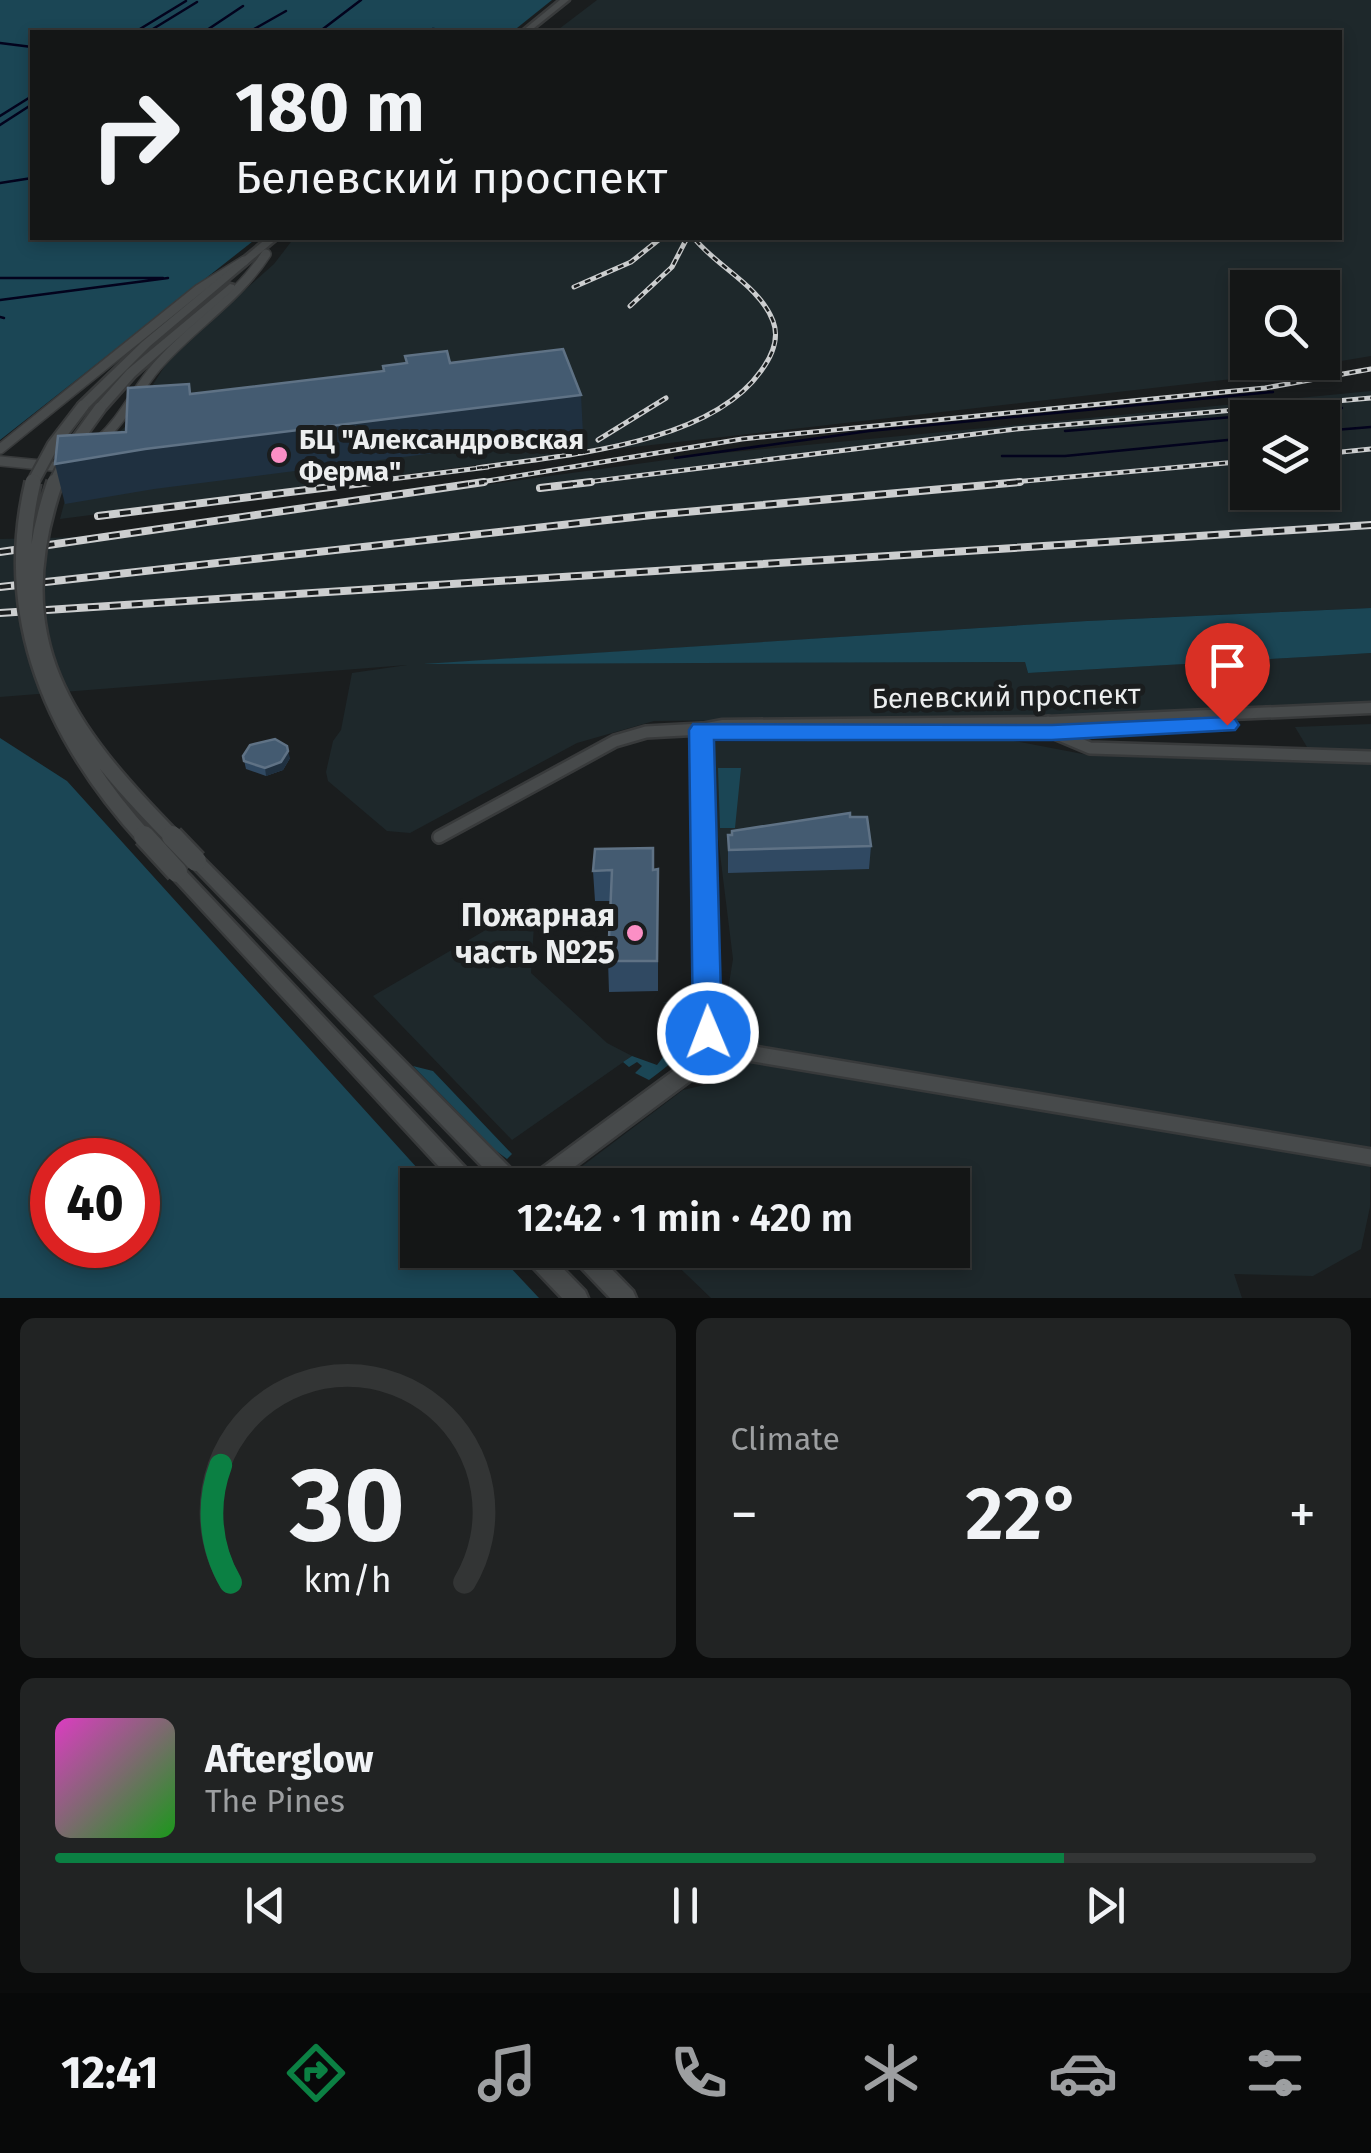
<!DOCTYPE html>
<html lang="en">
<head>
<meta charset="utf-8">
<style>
  body { margin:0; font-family:"Fira Sans",sans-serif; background:#212323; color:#f1f3f6; height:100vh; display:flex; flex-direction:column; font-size:38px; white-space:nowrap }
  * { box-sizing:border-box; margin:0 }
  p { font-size:32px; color:#9d9fa1 }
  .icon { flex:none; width:55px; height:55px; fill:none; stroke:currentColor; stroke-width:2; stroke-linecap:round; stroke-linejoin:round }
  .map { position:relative; height:1298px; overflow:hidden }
  .panel { display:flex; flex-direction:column; gap:20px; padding:20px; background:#0b0c0c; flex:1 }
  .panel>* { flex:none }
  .banner { position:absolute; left:30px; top:30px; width:1312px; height:210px; border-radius:0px; box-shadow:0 5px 15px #0003,0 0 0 2px #333535; background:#141616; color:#f1f3f6; overflow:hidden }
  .buttons { position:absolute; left:1230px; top:270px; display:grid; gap:20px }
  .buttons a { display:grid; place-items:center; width:110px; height:110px; border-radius:0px; background:#141616; box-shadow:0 5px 15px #0003,0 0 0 2px #333535; font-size:50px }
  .speed { position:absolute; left:30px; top:1138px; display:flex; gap:20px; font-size:50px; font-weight:700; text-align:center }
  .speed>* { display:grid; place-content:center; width:130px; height:130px; border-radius:50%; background:#141616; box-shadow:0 5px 15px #0003,0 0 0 2px #333535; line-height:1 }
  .speed .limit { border:15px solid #d22; background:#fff; color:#111 }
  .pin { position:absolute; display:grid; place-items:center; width:85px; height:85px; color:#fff; margin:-102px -42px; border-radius:50% 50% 50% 0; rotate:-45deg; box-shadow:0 0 10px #0007 }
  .pin .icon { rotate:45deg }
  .me { position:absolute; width:110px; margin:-55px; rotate:359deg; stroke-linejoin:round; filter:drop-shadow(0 0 8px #0008) }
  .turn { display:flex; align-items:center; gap:35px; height:210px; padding:0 40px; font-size:45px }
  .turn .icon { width:130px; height:130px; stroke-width:2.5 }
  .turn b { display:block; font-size:70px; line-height:85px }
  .big { font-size:75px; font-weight:600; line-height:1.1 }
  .panel .card { flex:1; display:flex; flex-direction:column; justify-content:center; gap:15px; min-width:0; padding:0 35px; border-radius:15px; background:#212323 }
  .panel .dial { align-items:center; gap:0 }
  .dial svg { height:260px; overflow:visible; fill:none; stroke:#333535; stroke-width:7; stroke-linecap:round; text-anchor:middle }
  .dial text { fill:#f1f3f6; stroke:none }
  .song { display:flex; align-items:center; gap:30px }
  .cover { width:120px; height:120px; border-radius:15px; background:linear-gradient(135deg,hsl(310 70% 55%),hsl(120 70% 35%)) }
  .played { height:10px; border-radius:5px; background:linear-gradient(90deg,#0b8043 80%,#333535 80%) }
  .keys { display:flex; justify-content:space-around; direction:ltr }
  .heat { display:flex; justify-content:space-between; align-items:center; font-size:55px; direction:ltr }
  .panel .tiles { flex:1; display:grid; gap:20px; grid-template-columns:1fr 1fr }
  .card:last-child { grid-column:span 2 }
  .trip { position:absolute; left:400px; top:1168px; width:570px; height:100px; border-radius:0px; background:#141616; box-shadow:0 5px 15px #0003,0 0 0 2px #333535; font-weight:600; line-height:100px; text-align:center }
  .menu { display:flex; height:160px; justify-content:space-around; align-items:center; background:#080909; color:#9d9fa1 }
  .menu .icon { width:70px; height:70px }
  .menu .active { color:#0b8043 }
  .menu b { font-size:45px; color:#f1f3f6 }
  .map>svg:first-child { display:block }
  .built { fill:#1e282b; fill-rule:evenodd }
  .green { fill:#1b4655; fill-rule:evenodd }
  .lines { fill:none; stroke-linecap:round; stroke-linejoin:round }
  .stream { stroke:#03031d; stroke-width:2.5 }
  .street-far2-casing { stroke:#383a3b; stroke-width:12 }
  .street-far1-casing { stroke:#383a3b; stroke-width:16 }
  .street-casing { stroke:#383a3b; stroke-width:20 }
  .secondary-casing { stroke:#383a3b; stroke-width:5 }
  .street-far2 { stroke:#474a4b; stroke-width:9 }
  .street-far1 { stroke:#474a4b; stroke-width:11 }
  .street { stroke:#474a4b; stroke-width:15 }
  .secondary { fill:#474a4b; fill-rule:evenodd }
  .rail-far1-casing { stroke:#cccecf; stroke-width:5 }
  .rail-casing { stroke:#cccecf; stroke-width:8 }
  .rail-far1 { stroke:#1a1d1e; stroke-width:2.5; stroke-dasharray:6; stroke-linecap:butt }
  .rail { stroke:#1a1d1e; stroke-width:4; stroke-dasharray:11; stroke-linecap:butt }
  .secondary-bridge-far2-casing { stroke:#383a3b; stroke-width:15; stroke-linecap:butt }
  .secondary-bridge-far1-casing { stroke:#383a3b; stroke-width:20; stroke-linecap:butt }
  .secondary-bridge-casing { stroke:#383a3b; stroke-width:25; stroke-linecap:butt }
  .secondary-bridge-far2 { stroke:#474a4b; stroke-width:11 }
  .secondary-bridge-far1 { stroke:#474a4b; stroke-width:15 }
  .secondary-bridge { stroke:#474a4b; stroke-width:20 }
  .wall { fill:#304962 }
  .shaded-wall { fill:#1f3040 }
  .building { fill:#445b71; stroke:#5f7285; stroke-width:2.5 }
  .route { fill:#1a73e8; stroke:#114b97; stroke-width:2.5 }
  .poi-dot { fill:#fb8fc5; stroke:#1a1d1e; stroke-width:4 }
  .labels { text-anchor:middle; stroke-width:10; stroke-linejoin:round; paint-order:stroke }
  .poi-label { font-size:28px; font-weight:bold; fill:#eceeef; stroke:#1a1d1e; text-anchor:start }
  .street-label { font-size:28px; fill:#eceeef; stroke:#1a1d1e }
  .near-poi-label { font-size:32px; font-weight:bold; fill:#eceeef; stroke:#1a1d1e; text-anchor:end }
</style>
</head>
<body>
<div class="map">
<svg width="1371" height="1298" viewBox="0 0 1371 1298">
  <rect width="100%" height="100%" fill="#1a1d1e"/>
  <path class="built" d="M597,0h774v356l-130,22 -748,85 -433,56 11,-42 57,-53 43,-68 103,-92 20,-26h1046v-206h-785zM1248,288h74v74h-74z
    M1371,391v217l-284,13 -641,42 579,-1 3,11 343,-20v50l-263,14 -454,4 -77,22 -167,90 -23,-2 -59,-50 -2,-9 7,-31 8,-11 11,-57 55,-8 -407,32v-158l86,-2 152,-18 464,-64zM1248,418h74v74h-74z
    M1371,724v29l-61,-1 -15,-25z
    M1004,739l84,16 283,8 -1,444 -9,42 -48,27 -79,-2 8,24h-531l-50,-48h291v-65h-359l-16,-15 106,-80 30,-7 20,-124 -23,-186 2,-31z
    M523,908l12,1 -4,64 76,70 25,13 -120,84 -139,-144z"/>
  <path class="green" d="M0,0h552l-40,32h-480v206h225l-257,202z
    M1371,608v45l-48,3 -295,17 -3,-11 -602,2 664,-43z
    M0,738l67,43 361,399 1,5h-11v65h76l45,48h-539zM52,1160h86v85h-86z
    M718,768h23l-6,60h-15z
    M662,1002h25l2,2c1,46 -4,49 -40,76l-14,-7 7,-7 -5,-4 -8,5 -6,-5 9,-6 25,9 23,-30 4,-31z
    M413,1066l20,5 79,83 -5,5 -12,-9z"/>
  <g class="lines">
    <path class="stream" d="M135,32l51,-31
      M148,32l49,-30
      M204,32l39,-26
      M249,32l37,-21
      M319,32l42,-32
      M423,32l10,-3 27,3
      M0,43l32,4
      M0,116l32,-20
      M0,125l31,-20
      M0,183l32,-5
      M0,278h163
      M0,300l168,-22
      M0,317l4,1
      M1065,431l277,-23
      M1322,431l49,-4
      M1002,456h63l183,-18
      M675,458l194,-27 404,-39"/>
    <g class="street-far2-casing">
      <path id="street-far2" d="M100,440c24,-21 36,-50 57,-74 35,-40 80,-67 109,-112
        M0,449l199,-160 45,-28
        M0,461l62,6 7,-5"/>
    </g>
    <g class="street-far1-casing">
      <path id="street-far1" d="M1048,722l4,10 38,16 281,9
        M439,837l176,-96 31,-9 56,-3"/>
    </g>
    <g class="street-casing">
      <path id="street" d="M706,1046l665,111"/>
    </g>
    <g class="secondary-casing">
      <path id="secondary" d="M560,0h9l-40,32h-8z
        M267,238h11l-128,108 -63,63h-8v-6l63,-61z
        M230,284l4,1v4l-99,87 -31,35h-8v-6l31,-35z
        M1371,703v10l-323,14 -326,3 -12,3 6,313 -18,29 -148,110h-50l-313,-324 3,-4h12l319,322 3,5 3,-5 157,-116 12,-18 -2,-316 2,-4 26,-5 326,-3z
        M177,866l6,2 293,311 3,6h-23l-285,-309 -3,-4 3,-4z
        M520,1250h25l40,41 3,7h-26l-39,-41z
        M568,1250h25l40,41 3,7h-26l-39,-41z"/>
    </g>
    <use href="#street-far2" class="street-far2"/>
    <use href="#street-far1" class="street-far1"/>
    <use href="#street" class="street"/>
    <use href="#secondary" class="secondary"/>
    <g class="rail-far1-casing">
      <path id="rail-far1" d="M574,287l57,-25 30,-24
        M630,306l42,-39 15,-29
        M598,440l68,-42
        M1322,454l49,-5
        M477,468c84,-13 231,-22 284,-97 11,-15 19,-32 12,-50 -14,-36 -56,-54 -79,-83
        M351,484l137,-17
        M469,484l273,-45 523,-51 106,-19
        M571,484l445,-55 355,-31
        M992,484l256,-23"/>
    </g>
    <g class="rail-casing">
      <path id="rail" d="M540,488l51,-6
        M98,516l273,-34
        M0,552l484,-70
        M0,587l652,-72 368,-33
        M0,613l1371,-88"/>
    </g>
    <use href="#rail-far1" class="rail-far1"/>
    <use href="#rail" class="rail"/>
    <g class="secondary-bridge-far2-casing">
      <path id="secondary-bridge-far2" d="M32,484l21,-39 30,-39
        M54,484l20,-40 26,-36"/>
    </g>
    <g class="secondary-bridge-far1-casing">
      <path id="secondary-bridge-far1" d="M33,482c-33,139 22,257 113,357
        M55,482c-55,160 10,246 119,357"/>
    </g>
    <g class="secondary-bridge-casing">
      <path id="secondary-bridge" d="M144,836l33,36
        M172,836l24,25"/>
    </g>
    <use href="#secondary-bridge-far2" class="secondary-bridge-far2"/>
    <use href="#secondary-bridge-far1" class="secondary-bridge-far1"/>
    <use href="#secondary-bridge" class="secondary-bridge"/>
  </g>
  <path class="wall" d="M243,756l47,2 -7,12 -17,6 -20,-7z
    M850,817l21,29 -2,23 -141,4v-38z
    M658,869v122l-49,1 -1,-31 3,-60h-16l-2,-30z"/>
  <path class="shaded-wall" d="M581,395l2,39 -429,55 -89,15 -10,-40 90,-15z
    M288,751l2,7 -7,12 -17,6 -1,-8z"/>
  <path class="building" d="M563,349l18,46 -436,54 -90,15 3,-28 68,-4 2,-44 61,-4 1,10 194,-23 -1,-5 24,-3 -2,-7 42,-5 3,12z
    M275,739l12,7 1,5 -7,11 -16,6 -21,-7 -1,-5 7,-11z
    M850,813v4h17l4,29 -142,4 -1,-15h4v-4z
    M653,848v22l5,-1 -1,92h-49l4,-91 -19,1 2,-22z"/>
  <path class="route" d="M1227,717l8,2 4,6 -4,5 -183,10h-338l8,293 -4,8 -10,3 -11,-3 -4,-8 -4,-303 4,-6 359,1z"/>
  <g class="poi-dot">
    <circle cx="279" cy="455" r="10"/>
    <circle cx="635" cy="933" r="10"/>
  </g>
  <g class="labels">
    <g class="poi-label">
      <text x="299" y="449">БЦ "Александровская<tspan x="299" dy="32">Ферма"</tspan></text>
    </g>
    <g class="street-label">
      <text transform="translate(1006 696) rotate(-1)" y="10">Белевский проспект</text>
    </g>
    <g class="near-poi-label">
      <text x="615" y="926">Пожарная<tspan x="615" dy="37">часть №25</tspan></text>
    </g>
  </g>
</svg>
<div class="buttons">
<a><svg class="icon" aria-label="search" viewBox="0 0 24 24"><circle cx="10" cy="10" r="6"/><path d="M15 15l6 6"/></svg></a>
<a><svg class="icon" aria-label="layers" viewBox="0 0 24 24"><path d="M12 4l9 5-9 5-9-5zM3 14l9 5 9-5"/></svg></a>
</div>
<div class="speed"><div class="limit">40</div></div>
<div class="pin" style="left:1227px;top:725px;background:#d93025"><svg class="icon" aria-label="arrive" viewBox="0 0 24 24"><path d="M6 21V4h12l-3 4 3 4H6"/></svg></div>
<svg class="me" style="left:708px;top:1033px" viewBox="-20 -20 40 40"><circle r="17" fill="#1a73e8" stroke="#fff" stroke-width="3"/><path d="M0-11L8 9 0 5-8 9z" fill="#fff"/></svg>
<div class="trip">12:42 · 1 min · 420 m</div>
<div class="banner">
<div class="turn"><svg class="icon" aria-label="right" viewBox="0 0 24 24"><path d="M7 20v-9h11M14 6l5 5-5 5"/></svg><div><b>180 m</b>Белевский проспект</div></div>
</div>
</div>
<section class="panel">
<div class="tiles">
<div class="card dial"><svg viewBox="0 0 100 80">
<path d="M14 69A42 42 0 1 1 86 69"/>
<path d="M14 69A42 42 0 0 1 11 33" stroke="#0b8043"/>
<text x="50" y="56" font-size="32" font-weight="700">30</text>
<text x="50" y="72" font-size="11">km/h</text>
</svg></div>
<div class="card"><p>Climate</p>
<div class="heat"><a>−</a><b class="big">22°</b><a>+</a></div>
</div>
<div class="card">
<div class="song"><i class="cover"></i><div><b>Afterglow</b><p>The Pines</p></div></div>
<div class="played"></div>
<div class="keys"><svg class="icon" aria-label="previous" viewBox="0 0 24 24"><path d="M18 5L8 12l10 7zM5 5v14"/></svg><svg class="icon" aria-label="pause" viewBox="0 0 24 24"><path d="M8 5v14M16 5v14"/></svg><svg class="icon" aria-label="next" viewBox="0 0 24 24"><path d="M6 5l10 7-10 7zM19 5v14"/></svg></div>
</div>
</div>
</section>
<nav class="menu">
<b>12:41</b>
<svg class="icon active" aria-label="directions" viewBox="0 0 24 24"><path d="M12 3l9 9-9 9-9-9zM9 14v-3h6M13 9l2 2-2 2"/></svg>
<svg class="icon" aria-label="music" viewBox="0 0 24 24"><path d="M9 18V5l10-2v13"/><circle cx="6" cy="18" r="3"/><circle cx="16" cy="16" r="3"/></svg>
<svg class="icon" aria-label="phone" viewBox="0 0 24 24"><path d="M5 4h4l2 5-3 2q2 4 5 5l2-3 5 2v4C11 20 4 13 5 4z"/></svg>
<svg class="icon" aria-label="climate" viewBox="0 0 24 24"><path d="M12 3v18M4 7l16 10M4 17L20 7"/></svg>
<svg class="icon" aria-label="car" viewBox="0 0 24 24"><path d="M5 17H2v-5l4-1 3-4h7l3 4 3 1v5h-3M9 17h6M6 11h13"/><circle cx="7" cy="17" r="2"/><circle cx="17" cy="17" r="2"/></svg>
<svg class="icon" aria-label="filters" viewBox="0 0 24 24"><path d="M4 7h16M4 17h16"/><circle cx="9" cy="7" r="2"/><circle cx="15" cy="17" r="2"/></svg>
</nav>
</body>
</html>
